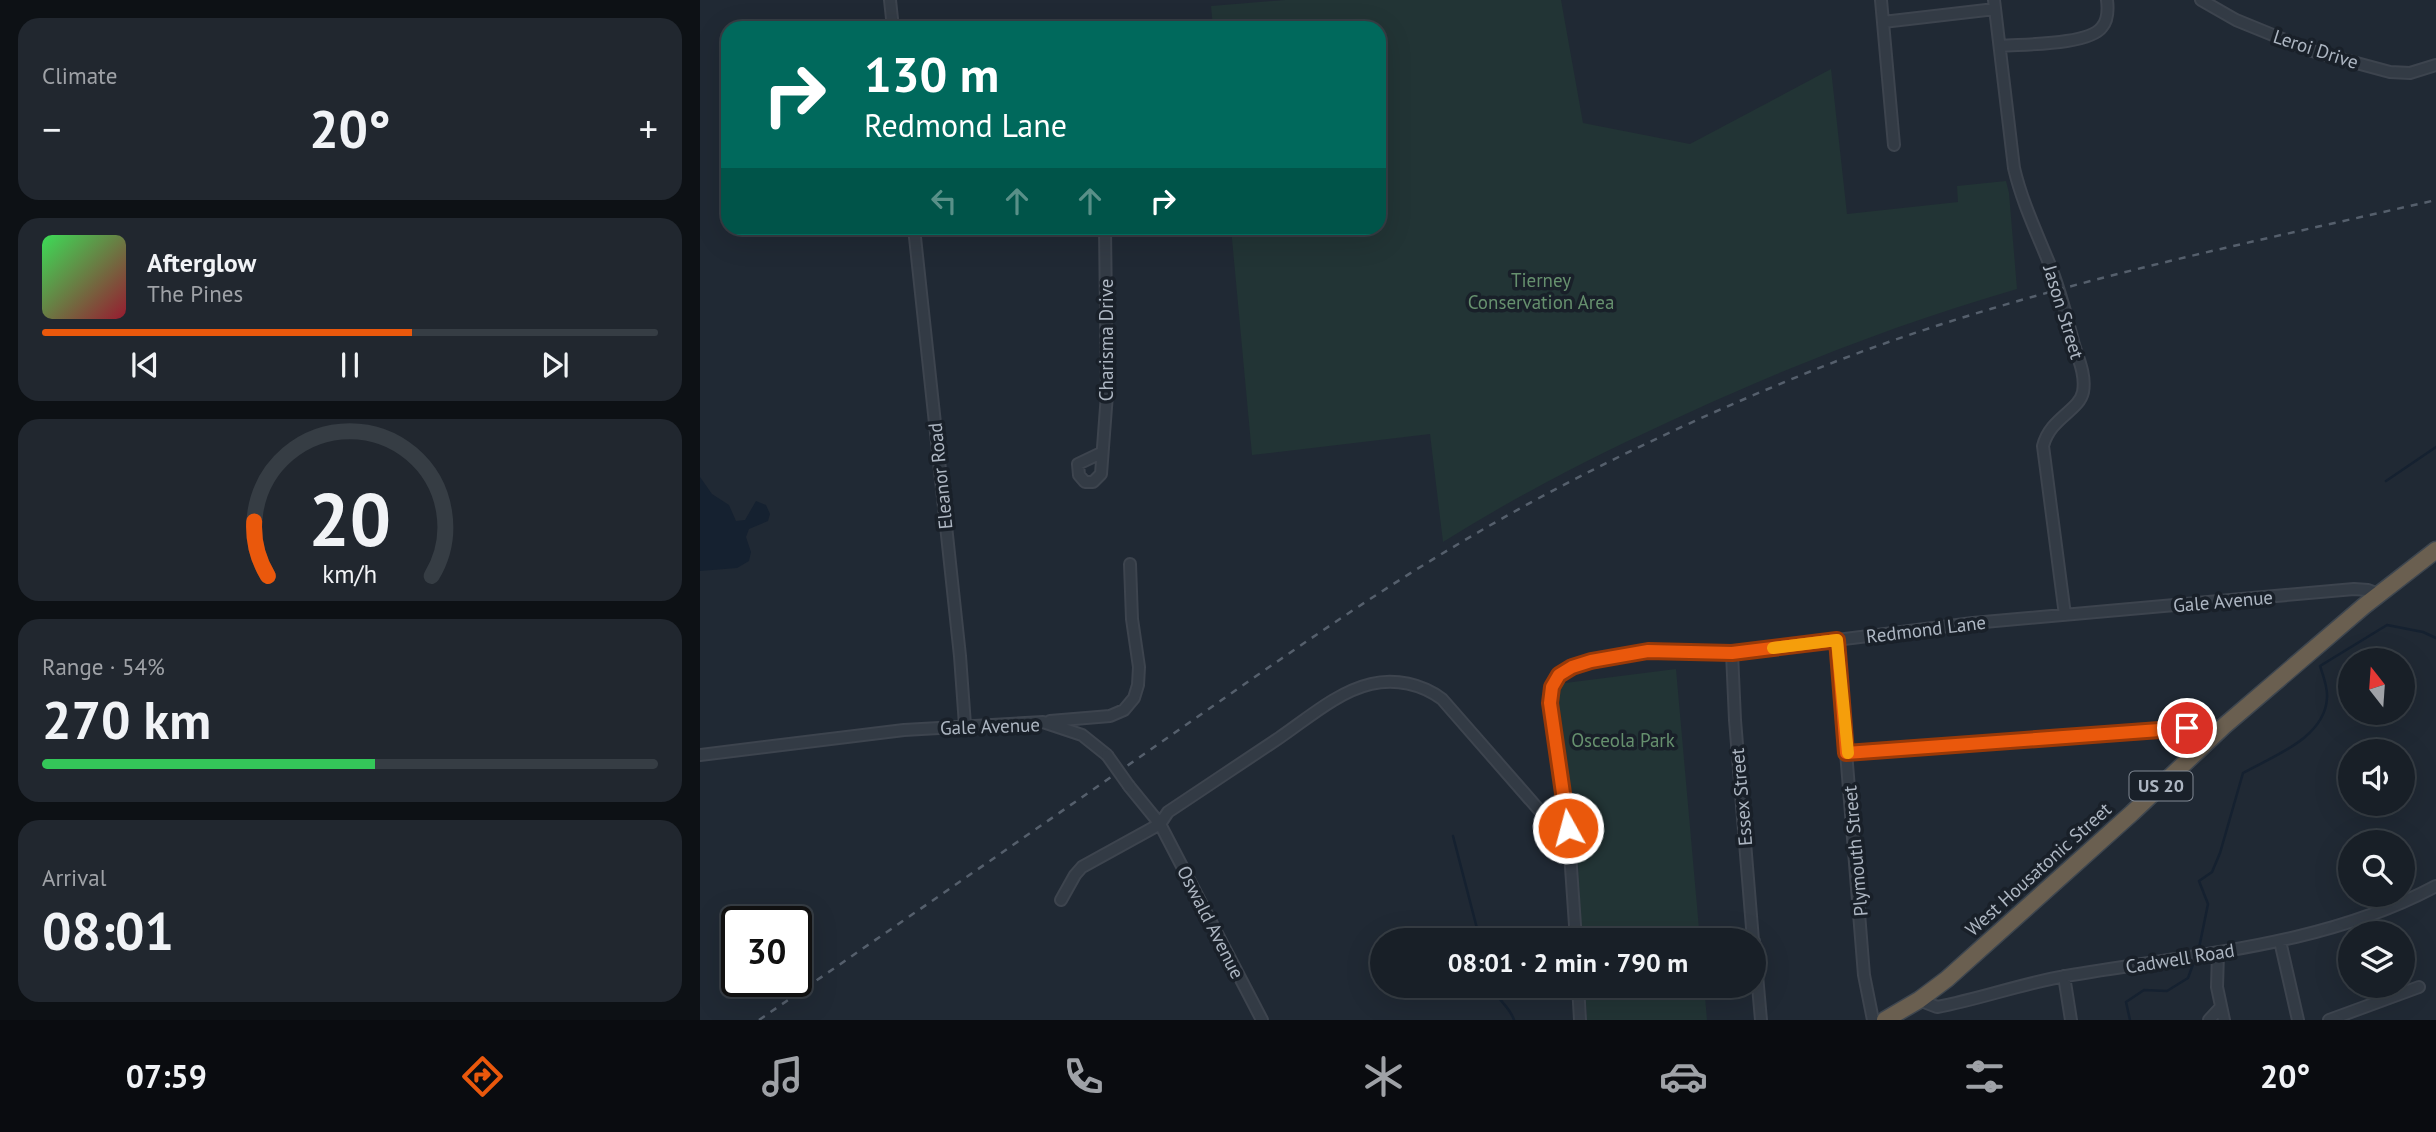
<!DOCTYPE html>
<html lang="en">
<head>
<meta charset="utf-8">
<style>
  body { margin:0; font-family:"PT Sans",sans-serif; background:#21272f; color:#f1f3f6; height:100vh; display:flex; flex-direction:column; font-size:26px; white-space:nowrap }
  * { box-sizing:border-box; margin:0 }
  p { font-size:23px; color:#9fa2a7 }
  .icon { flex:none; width:38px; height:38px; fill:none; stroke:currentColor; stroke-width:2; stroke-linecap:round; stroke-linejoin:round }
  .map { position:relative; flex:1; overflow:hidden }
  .drawer { display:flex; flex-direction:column; gap:18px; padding:18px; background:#0d1115; width:700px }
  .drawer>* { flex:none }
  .top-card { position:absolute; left:21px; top:21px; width:665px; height:214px; border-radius:21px; box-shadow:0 7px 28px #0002,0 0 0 2px #363d44; background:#00695c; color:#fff; overflow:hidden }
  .needle { width:46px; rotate:343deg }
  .buttons { position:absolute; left:1638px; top:648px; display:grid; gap:14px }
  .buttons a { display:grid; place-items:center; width:77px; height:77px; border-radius:50%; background:#181f27; box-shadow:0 7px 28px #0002,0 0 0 2px #363d44; font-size:35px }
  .speed { position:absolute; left:21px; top:906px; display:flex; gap:14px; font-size:35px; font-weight:700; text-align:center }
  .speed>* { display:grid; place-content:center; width:91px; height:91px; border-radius:50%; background:#181f27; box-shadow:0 7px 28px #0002,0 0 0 2px #363d44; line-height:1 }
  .speed .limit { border:4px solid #111; border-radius:10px; background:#fff; color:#111 }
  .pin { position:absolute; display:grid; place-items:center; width:60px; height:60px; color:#fff; margin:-30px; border:4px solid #fff; border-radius:50%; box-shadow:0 2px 7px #0007 }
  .me { position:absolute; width:77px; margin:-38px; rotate:353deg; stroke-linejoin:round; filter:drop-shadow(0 0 5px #0008) }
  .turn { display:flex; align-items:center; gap:24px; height:147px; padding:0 28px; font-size:32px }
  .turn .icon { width:91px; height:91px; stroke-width:2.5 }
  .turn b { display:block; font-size:49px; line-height:60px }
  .lanes { display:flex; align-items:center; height:66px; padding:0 28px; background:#0003; justify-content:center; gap:35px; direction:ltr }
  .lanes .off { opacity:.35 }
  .big { font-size:52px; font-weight:700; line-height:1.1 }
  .drawer .widget { flex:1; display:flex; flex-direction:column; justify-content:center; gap:10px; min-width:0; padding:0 24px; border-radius:21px; background:#21272f }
  .drawer .dial { align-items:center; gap:0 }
  .dial svg { height:182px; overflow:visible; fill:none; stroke:#363d44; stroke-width:7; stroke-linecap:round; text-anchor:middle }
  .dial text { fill:#f1f3f6; stroke:none }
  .song { display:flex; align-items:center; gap:21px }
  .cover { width:84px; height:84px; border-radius:10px; background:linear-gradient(135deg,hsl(130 70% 55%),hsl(350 70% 35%)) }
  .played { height:7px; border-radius:4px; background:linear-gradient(90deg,#ea580c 60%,#363d44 60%) }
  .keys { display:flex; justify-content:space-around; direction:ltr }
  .heat { display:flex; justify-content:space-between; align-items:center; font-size:38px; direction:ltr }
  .charge { height:10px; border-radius:5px; background:linear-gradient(90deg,#34c759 54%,#363d44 0) }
  .trip { position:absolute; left:670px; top:928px; width:396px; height:70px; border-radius:35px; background:#181f27; box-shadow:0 7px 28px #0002,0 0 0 2px #363d44; font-weight:700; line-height:70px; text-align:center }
  .tab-bar { display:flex; height:112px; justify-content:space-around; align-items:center; background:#0a0c10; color:#9fa2a7 }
  .tab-bar .icon { width:49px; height:49px }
  .tab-bar .selected { color:#ea580c }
  .tab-bar b { font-size:32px; color:#f1f3f6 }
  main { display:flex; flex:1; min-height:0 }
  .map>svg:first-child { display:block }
  .green { fill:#223435 }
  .water { fill:#152130 }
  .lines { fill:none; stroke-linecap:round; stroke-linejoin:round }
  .stream { stroke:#152130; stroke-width:2.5 }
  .minor-casing { stroke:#3d444e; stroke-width:14 }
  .highway-casing { stroke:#3e464f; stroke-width:19 }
  .minor { stroke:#333b45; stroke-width:10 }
  .highway { stroke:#6a5f50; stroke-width:16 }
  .rail { stroke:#555f6c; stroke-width:2.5; stroke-dasharray:7 7; stroke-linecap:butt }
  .minor-bridge-casing { stroke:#3d444e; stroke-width:14; stroke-linecap:butt }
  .minor-bridge { stroke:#333b45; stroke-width:10 }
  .route-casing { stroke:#983908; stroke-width:18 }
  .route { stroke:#ea580c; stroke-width:12 }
  .slow { stroke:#f59e0b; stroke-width:12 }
  .labels { text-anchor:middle; stroke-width:7; stroke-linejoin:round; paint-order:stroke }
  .shield { fill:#192029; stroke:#818994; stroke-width:2 }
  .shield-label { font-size:18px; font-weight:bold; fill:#adb6c2 }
  .street-label { font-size:19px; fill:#adb6c2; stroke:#192029 }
  .park-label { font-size:19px; fill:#66906e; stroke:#192029 }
</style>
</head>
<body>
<main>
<section class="drawer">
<div class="widget"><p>Climate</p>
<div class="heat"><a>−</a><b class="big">20°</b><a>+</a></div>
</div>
<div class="widget">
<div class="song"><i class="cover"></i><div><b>Afterglow</b><p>The Pines</p></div></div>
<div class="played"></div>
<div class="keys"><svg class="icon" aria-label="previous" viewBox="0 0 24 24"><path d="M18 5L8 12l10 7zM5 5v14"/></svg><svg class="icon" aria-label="pause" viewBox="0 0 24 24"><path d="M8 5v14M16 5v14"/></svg><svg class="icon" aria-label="next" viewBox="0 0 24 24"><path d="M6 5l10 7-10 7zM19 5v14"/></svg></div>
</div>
<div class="widget dial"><svg viewBox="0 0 100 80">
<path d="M14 69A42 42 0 1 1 86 69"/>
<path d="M14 69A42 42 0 0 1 8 45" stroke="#ea580c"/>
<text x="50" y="56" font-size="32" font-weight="700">20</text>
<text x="50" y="72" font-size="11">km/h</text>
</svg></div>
<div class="widget"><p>Range · 54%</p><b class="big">270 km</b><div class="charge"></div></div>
<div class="widget"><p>Arrival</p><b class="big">08:01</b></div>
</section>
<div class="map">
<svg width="1736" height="1020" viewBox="0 0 1736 1020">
  <rect width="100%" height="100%" fill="#202934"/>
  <path class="green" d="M585,0h276l22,123 107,21 141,-75 16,145 111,-12 -1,-16 49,-5 3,12 8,96c-114,33 -222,75 -329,124 -84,38 -167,80 -245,129l-13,-108 -178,21 -21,-227h148v-200h-166l-2,-22z
    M976,669l24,271h-118l-6,-113 -19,-137 8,-7z
    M885,985h119l3,35h-120z"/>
  <path class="water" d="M0,477l12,17 17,11 7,16 9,-1 11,-19 10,4 4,9 -2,7 -19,8 -3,8 5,15 -2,9 -12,7 -37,3z"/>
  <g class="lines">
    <path class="stream" d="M1686,481l50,-34
      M753,836l27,104
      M1498,953l10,-49 -9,-23 13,-9 8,-19 23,-80c30,-17 82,-35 84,-75 1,-10 -4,-23 -7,-32l67,-41 36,7 13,6
      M792,985c4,15 17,20 22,35
      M1430,1020l-4,-18 18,-12 23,1 21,-13 7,-19"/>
    <g class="minor-casing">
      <path id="minor" d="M190,0l3,28
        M1181,0l13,145
        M1294,0l20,168c8,34 22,63 35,95 11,26 18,55 25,82 5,15 12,31 9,47 -4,19 -33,26 -40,54l22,169
        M1501,0l35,20 76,31 78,21 20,1 26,-8
        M1183,22l112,-13
        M1301,46c23,-2 88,-1 101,-19 6,-7 6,-19 5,-27
        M214,228l46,428 5,69
        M401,453l-23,11 1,11 6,7h8l8,-8 6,-80 -2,-166
        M1137,640l27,335 9,45
        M1032,653l3,67 18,220
        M350,721l60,-5 14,-6 10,-12 4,-13 1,-18 -7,-48 -2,-55
        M1146,753l378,-27
        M0,755l204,-25 139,-8 39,13 25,20
        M429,786l31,38 102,196
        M460,824l8,-12c37,-25 74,-49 111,-74 28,-19 58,-46 92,-54 24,-6 51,0 71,15l105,120 22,19 -19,-143 5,-16 17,-12 63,-14h97l241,-30 381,-34 14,1 11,4
        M869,838l7,102
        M361,900l14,-25 7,-8 78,-43
        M1054,941l7,79
        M1580,941l18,79
        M1518,953l-1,34 7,33
        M1364,976l7,44
        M878,985l2,35
        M1219,1000l18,7c44,-8 86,-24 129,-31 125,-22 256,-29 370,-90
        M1509,1020l11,-12
        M1629,1020l90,-33"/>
    </g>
    <g class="highway-casing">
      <path id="highway" d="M1185,1020l34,-20 28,-21 185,-166 92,-87 140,-120 72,-56"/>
    </g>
    <use href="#minor" class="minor"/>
    <use href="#highway" class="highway"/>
    <path class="rail" d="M59,1020c125,-86 250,-172 375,-259 109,-75 217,-154 331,-221 111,-66 230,-122 349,-170 200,-80 413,-122 622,-170"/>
    <g class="minor-bridge-casing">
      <path id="minor-bridge" d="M407,755l22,31"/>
    </g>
    <use href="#minor-bridge" class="minor-bridge"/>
  </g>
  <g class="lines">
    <g class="route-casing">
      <path id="route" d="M868,828l-18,-125 2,-16 7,-12 13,-8 19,-6 57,-10 84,2 105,-13 9,113 341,-25"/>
    </g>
    <use href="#route" class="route"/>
    <path class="slow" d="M1073,648l64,-8 11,113"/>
  </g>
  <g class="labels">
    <rect class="shield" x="1429.5" y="771.5" width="63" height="29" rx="5"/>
    <g class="shield-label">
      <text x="1461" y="792">US 20</text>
    </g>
    <g class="street-label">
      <text transform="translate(1616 49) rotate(18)" y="7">Leroi Drive</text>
      <text transform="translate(1364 312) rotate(73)" y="7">Jason Street</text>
      <text transform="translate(406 340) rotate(-90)" y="7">Charisma Drive</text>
      <text transform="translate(240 476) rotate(-96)" y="7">Eleanor Road</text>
      <text transform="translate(1523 601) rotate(-5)" y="7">Gale Avenue</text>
      <text transform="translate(1226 629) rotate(-7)" y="7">Redmond Lane</text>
      <text transform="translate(290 726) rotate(-2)" y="7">Gale Avenue</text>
      <text transform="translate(1041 797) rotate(-95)" y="7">Essex Street</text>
      <text transform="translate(1155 851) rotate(-95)" y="7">Plymouth Street</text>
      <text transform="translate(1338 869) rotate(-42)" y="7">West Housatonic Street</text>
      <text transform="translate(511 922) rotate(63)" y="7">Oswald Avenue</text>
      <text transform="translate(1480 958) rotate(-9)" y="7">Cadwell Road</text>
    </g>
    <g class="park-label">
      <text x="841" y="287">Tierney<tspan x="841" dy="22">Conservation Area</tspan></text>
      <text x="923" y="747">Osceola Park</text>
    </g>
  </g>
</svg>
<div class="buttons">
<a><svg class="needle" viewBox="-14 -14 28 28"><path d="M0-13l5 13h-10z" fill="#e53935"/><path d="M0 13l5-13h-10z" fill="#9fa2a7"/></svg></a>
<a><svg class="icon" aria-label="sound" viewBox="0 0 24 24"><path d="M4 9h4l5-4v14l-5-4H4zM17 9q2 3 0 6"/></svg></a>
<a><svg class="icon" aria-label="search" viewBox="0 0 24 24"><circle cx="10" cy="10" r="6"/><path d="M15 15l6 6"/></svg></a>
<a><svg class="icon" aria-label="layers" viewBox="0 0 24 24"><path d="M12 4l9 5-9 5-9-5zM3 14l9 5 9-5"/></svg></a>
</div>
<div class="speed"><div class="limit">30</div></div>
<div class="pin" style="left:1487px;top:728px;background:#d93025"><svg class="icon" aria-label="arrive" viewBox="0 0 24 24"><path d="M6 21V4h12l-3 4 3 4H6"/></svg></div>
<svg class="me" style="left:868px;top:828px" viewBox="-20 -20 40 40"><circle r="17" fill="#ea580c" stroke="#fff" stroke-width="3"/><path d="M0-11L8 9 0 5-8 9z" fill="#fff"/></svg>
<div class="trip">08:01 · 2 min · 790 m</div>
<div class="top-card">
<div class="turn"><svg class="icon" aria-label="right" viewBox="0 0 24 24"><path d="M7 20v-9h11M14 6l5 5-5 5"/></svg><div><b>130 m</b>Redmond Lane</div></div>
<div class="lanes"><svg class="icon off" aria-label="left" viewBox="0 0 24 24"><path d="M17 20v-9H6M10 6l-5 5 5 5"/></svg><svg class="icon off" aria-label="ahead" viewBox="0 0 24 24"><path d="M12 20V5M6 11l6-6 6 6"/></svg><svg class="icon off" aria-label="ahead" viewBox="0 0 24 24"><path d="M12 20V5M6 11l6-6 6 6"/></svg><svg class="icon" aria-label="right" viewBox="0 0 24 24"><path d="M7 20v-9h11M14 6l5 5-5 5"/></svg></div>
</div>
</div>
</main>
<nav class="tab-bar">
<b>07:59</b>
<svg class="icon selected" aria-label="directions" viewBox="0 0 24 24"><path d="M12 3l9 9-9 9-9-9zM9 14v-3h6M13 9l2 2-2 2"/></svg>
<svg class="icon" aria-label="music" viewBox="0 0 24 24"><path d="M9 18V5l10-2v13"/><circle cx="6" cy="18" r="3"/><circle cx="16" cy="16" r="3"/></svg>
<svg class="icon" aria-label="phone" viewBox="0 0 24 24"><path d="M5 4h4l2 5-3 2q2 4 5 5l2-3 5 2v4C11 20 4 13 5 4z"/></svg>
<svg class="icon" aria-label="climate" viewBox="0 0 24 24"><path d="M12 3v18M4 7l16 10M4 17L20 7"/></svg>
<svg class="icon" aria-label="car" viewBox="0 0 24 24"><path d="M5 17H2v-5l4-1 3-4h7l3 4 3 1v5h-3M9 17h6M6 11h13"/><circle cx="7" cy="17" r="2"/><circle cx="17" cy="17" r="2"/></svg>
<svg class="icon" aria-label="filters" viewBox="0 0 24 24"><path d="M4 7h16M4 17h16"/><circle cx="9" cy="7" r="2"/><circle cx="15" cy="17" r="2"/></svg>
<b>20°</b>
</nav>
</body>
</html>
